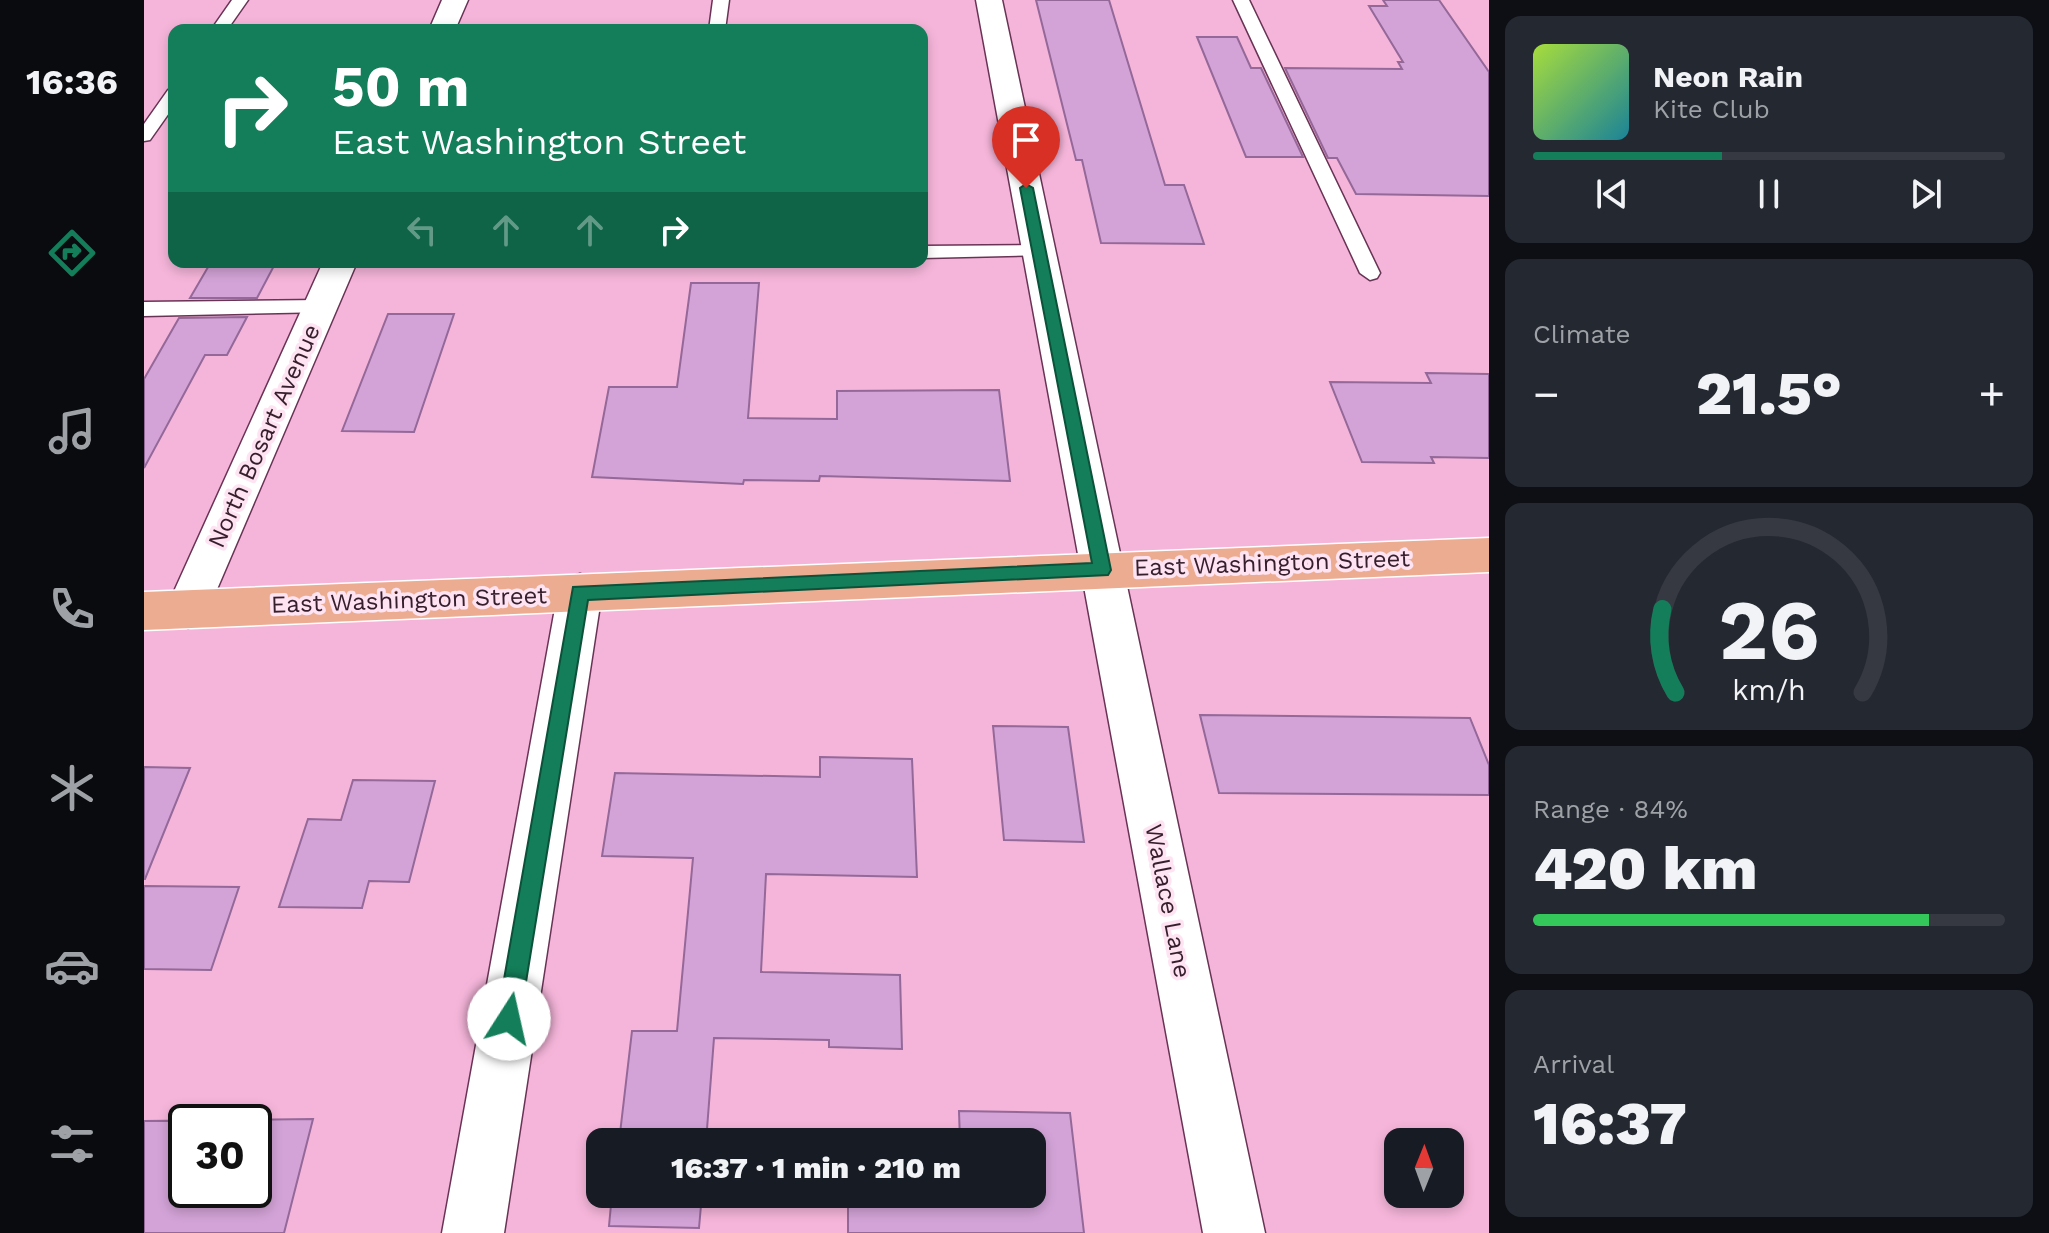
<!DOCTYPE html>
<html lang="en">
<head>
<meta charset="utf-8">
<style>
  body { margin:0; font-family:"Work Sans",sans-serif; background:#242831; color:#f1f3f6; height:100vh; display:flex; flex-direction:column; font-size:30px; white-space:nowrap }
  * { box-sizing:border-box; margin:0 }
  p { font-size:26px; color:#9ea1a6 }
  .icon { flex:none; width:44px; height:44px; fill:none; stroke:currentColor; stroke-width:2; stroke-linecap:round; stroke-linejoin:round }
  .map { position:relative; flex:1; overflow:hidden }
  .drawer { display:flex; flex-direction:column; gap:16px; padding:16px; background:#0d0f14; width:560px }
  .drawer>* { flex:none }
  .guide { position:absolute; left:24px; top:24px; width:760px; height:244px; border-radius:16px; box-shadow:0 4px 12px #0003; background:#137e59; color:#fff; overflow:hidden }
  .needle { width:52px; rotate:1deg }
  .controls { position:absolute; left:1240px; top:1128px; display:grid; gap:16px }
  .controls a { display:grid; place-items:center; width:80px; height:80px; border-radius:16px; background:#171b24; box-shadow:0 4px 12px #0003; font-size:40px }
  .speed { position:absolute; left:24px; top:1104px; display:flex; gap:16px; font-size:40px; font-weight:700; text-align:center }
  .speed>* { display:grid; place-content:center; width:104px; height:104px; border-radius:50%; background:#171b24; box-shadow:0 4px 12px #0003; line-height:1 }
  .speed .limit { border:4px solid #111; border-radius:12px; background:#fff; color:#111 }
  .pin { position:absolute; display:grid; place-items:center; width:68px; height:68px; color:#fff; margin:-82px -34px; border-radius:50% 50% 50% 0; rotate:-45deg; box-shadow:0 0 8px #0007 }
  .pin .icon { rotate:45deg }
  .me { position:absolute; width:88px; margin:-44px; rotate:10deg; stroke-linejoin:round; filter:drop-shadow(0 0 6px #0008) }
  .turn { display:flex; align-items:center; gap:28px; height:168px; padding:0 32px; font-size:36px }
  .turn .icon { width:104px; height:104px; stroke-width:2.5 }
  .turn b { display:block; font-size:56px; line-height:68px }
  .lanes { display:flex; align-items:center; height:76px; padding:0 32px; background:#0003; justify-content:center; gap:40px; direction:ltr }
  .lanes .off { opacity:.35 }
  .big { font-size:60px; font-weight:800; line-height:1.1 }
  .drawer .widget { flex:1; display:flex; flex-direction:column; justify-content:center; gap:12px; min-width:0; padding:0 28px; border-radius:16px; background:#242831 }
  .drawer .dial { align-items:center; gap:0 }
  .dial svg { height:208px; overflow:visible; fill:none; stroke:#363941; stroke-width:7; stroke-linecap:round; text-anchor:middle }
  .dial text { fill:#f1f3f6; stroke:none }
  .song { display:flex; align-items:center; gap:24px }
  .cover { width:96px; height:96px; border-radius:12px; background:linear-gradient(135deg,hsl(80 70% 55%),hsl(190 70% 35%)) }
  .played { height:8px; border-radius:4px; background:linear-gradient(90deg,#137e59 40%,#363941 40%) }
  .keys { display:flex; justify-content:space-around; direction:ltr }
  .heat { display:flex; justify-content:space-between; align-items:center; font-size:44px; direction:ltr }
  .charge { height:12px; border-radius:6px; background:linear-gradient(90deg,#34c759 84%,#363941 0) }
  .trip { position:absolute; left:442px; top:1128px; width:460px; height:80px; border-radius:16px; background:#171b24; box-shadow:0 4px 12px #0003; font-weight:800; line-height:80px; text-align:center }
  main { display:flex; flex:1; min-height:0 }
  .dock { display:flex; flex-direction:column; width:144px; justify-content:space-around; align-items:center; background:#090b0e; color:#9ea1a6 }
  .dock .icon { width:56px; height:56px }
  .dock .current { color:#137e59 }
  .dock b { font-size:36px; color:#f1f3f6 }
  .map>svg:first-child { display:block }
  .building { fill:#d3a3d7; stroke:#946898; stroke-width:2; fill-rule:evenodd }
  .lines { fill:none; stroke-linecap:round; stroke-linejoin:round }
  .service-casing { stroke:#693355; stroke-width:3 }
  .minor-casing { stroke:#693355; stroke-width:3 }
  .tertiary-casing { stroke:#693355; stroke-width:3 }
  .primary-casing { stroke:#fff; stroke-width:3 }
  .service { fill:#fff; fill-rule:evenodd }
  .minor { fill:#fff; fill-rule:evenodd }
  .tertiary { fill:#fff; fill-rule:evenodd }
  .primary { fill:#ecac91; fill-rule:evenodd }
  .route { fill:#137e59; stroke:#0c523a; stroke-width:2 }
  .labels { text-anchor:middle; stroke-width:7; stroke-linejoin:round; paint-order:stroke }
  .street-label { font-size:24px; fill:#361e2c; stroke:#fee3f2 }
</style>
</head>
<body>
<main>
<nav class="dock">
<b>16:36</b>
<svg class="icon current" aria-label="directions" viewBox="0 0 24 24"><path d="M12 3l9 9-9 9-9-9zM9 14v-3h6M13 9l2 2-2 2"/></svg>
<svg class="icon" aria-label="music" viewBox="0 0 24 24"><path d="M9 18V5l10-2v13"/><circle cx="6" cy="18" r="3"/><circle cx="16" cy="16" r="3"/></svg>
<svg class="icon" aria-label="phone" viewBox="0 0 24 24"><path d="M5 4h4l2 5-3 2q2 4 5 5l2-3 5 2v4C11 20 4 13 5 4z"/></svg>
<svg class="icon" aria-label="climate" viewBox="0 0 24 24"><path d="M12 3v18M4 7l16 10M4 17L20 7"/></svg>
<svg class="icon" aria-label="car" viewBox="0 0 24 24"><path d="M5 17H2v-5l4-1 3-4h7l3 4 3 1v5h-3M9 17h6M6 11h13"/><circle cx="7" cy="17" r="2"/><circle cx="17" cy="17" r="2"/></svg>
<svg class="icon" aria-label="filters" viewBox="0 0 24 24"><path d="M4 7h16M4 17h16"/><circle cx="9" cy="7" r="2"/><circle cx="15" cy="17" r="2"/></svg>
</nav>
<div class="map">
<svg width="1345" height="1233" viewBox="0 0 1345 1233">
  <rect width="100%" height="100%" fill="#f5b5da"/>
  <path class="building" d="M892,0h73l56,185h19l20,59 -103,-1 -19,-83h-6z
    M1239,0h56l50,72v124l-133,-2 -19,-36h-9l-43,-90 117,1 -4,-7h5l-34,-56h18z
    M1053,37h40l14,31h10l42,89h-57z
    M67,262h65l-19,36h-67z
    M547,283h68l-11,135 89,1v-28l162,-1 11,91 -190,-5 -1,5 -75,-1 -1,4 -151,-7 17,-90h68z
    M244,314h66l-40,118 -72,-1z
    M103,317l-20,38h-22l-61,113v-89l35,-61z
    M1282,373l63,1v84l-58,-1 3,6 -72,-1 -32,-80 101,1z
    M1056,715l270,3 19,47v30l-270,-2z
    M849,726l75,1 16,115 -80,-2z
    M676,757l92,2 5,118 -151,-3 -5,98 139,3 2,74 -73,-2v-7l-115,-2 -8,104h-87l13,-111h45l16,-173 -91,-2 13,-83 205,4z
    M0,767l46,1 -45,111h-1z
    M209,780l82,1 -26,101 -40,-1 -7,27 -83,-1 29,-88 33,1z
    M0,886l95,1 -28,83 -67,-1z
    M815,1111l111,2 14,120h-236v-39h184v-52h-72z
    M169,1119l-29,114h-140v-112zM42,1122h68v68h-68z
    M468,1194h90l-3,34 -90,-2z"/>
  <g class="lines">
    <g class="service-casing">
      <path id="service" d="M88,0h16l-21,30h-16z
        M569,0h16l-4,30h-16z
        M1089,0h16l131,273 -3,5 -7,2 -10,-7z
        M30,89v17l-24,34 -6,1v-17l24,-34z
        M895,245l7,2 3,4 -3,4 -124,3v-12z
        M177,300l10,7 -3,5 -184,4v-14z"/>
    </g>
    <g class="minor-casing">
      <path id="minor" d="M832,0h26l263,1233h-62z
        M436,574l15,5 7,13 -98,641h-62l116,-641 7,-13z"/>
    </g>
    <g class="tertiary-casing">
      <path id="tertiary" d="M298,0h26l-13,30h-26z
        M179,262h34l-154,360 -15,6 -15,-6 -7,-13z"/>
    </g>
    <g class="primary-casing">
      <path id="primary" d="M1345,538v34l-1345,58v-38z"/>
    </g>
    <use href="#service" class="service"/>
    <use href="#minor" class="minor"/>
    <use href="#tertiary" class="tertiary"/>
    <use href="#primary" class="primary"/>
  </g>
  <path class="route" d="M882,184l7,4 78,382 -3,5 -520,25 -68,419 -3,8 -8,4 -8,-4 -4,-8 76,-432 519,-24 -72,-375z"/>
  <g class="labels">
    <g class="street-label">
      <text transform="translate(120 436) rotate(-66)" y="8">North Bosart Avenue</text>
      <text transform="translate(1128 563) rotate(-2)" y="8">East Washington Street</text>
      <text transform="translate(265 600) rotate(-2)" y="8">East Washington Street</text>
      <text transform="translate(1024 901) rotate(79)" y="8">Wallace Lane</text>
    </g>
  </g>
</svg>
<div class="controls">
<a><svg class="needle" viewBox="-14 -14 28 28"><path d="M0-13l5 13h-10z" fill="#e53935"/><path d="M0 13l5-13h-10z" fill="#9ea1a6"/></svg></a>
</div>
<div class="speed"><div class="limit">30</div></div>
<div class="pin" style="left:882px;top:188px;background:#d93025"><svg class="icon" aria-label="arrive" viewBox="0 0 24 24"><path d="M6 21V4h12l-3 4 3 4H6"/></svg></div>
<svg class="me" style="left:365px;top:1019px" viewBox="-20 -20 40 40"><circle r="19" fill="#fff"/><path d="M0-13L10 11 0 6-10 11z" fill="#137e59"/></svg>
<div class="trip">16:37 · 1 min · 210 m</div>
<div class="guide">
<div class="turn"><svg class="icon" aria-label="right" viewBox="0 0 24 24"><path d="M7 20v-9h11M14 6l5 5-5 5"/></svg><div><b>50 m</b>East Washington Street</div></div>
<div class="lanes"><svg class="icon off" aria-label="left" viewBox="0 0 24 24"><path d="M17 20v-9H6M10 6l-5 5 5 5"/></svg><svg class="icon off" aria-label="ahead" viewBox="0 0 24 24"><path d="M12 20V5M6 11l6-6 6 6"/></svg><svg class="icon off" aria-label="ahead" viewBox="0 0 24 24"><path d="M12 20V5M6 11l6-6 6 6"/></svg><svg class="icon" aria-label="right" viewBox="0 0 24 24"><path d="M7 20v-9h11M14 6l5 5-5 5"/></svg></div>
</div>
</div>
<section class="drawer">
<div class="widget">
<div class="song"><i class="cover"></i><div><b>Neon Rain</b><p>Kite Club</p></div></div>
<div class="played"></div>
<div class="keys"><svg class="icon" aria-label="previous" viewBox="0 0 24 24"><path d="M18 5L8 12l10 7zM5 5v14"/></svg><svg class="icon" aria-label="pause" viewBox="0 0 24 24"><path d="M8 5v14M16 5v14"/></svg><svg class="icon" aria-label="next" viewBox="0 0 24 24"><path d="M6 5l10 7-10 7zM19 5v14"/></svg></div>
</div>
<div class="widget"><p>Climate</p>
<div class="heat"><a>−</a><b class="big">21.5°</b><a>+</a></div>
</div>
<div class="widget dial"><svg viewBox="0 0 100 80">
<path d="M14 69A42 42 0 1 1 86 69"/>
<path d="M14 69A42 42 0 0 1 9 37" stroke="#137e59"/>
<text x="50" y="56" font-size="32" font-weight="700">26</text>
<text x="50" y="72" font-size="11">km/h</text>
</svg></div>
<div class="widget"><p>Range · 84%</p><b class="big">420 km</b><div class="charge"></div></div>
<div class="widget"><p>Arrival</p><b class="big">16:37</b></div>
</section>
</main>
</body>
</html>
